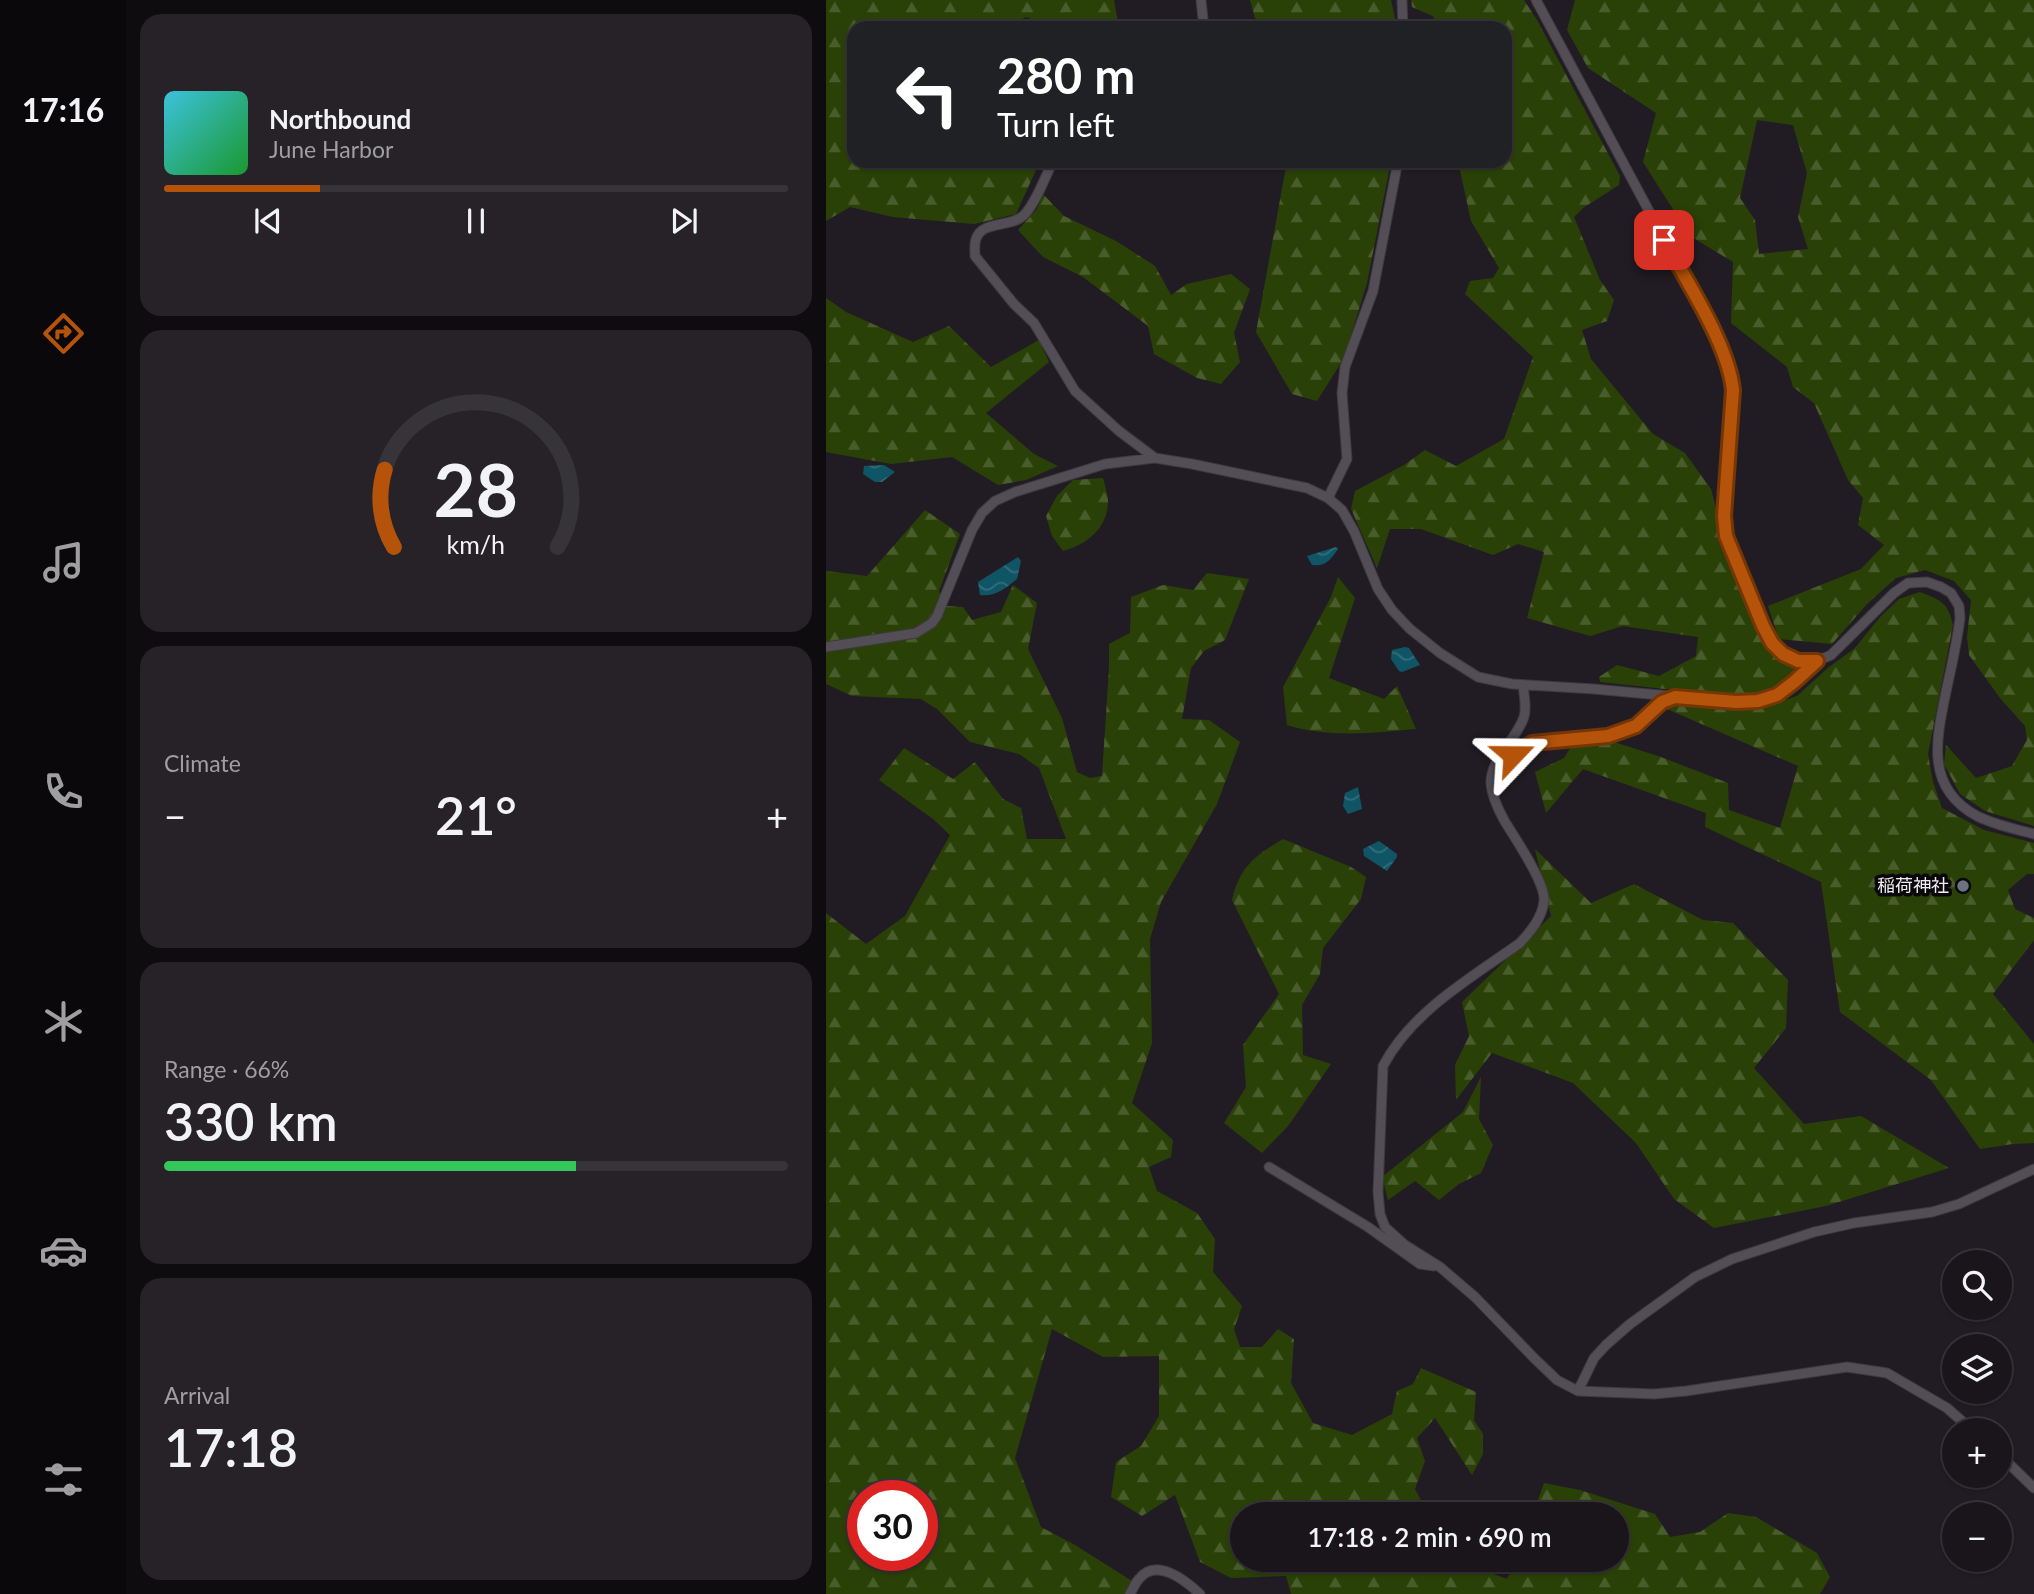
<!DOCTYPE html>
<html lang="en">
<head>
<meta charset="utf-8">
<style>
  body { margin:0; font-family:Lato,"Noto Sans JP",sans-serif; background:#262227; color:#f1f3f6; height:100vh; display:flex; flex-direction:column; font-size:26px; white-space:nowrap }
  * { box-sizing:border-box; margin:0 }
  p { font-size:23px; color:#9f9fa2 }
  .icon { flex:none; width:38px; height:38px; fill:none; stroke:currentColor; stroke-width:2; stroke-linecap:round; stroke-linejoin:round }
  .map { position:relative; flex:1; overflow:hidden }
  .drawer { display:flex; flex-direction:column; gap:14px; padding:14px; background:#0e0c0e; width:700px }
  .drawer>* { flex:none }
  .banner { position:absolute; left:21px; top:21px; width:665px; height:147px; border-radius:21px; box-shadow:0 2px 5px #0004,0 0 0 2px #373439; background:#202124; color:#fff; overflow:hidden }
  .buttons { position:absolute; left:1116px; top:1250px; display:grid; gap:14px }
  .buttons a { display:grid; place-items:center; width:70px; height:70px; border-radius:50%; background:#19151a; box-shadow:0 2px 5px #0004,0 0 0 2px #373439; font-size:35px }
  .speed { position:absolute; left:21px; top:1480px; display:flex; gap:14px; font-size:35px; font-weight:700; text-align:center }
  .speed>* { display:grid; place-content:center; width:91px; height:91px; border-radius:50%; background:#19151a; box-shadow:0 2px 5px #0004,0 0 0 2px #373439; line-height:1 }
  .speed .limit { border:10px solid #d22; background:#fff; color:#111 }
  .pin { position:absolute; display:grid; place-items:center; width:60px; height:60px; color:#fff; margin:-30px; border-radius:14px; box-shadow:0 4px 10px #0006 }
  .me { position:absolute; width:77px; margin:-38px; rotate:67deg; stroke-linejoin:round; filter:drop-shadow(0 0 5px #0008) }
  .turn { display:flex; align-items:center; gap:24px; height:147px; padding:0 35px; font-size:32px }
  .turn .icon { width:91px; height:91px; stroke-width:2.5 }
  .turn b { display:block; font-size:49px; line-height:60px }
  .big { font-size:52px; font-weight:600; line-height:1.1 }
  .drawer .widget { flex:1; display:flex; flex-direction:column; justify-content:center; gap:10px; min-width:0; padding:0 24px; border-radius:21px; background:#262227 }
  .drawer .dial { align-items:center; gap:0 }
  .dial svg { height:182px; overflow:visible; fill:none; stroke:#373439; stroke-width:7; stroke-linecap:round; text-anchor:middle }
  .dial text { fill:#f1f3f6; stroke:none }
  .song { display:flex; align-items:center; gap:21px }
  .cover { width:84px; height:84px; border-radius:10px; background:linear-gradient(135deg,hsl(190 70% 55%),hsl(130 70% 35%)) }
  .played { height:7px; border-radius:4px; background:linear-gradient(90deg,#b45309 25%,#373439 25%) }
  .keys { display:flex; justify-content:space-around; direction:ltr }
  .heat { display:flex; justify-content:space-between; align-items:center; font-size:38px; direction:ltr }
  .charge { height:10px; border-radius:5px; background:linear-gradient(90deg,#34c759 66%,#373439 0) }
  .trip { position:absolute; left:404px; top:1502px; width:399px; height:70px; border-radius:35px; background:#19151a; box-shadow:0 2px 5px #0004,0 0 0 2px #373439; font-weight:600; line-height:70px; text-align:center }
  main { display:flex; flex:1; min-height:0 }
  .menu { display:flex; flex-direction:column; width:126px; justify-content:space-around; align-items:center; background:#0a080a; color:#9f9fa2 }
  .menu .icon { width:49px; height:49px }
  .menu .current { color:#b45309 }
  .menu b { font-size:32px; color:#f1f3f6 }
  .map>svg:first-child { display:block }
  .forest { fill:url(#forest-firs); fill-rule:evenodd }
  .water { fill:url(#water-waves) }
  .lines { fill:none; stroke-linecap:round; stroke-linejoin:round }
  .minor-casing { stroke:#3d393e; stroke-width:11 }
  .minor { stroke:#534d56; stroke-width:9 }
  .route-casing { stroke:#753606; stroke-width:18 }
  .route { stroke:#b45309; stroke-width:12 }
  .worship-dot { fill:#6b7280; stroke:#09070a; stroke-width:2.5 }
  .labels { text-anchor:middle; stroke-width:7; stroke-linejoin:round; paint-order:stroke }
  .poi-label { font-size:18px; fill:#f0ecf1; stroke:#09070a; text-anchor:end }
</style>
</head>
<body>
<main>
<nav class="menu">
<b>17:16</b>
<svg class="icon current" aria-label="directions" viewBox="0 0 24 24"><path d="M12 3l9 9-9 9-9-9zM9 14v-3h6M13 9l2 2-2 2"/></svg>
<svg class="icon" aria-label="music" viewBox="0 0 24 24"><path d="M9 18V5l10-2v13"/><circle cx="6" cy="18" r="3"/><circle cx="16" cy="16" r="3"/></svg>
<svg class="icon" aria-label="phone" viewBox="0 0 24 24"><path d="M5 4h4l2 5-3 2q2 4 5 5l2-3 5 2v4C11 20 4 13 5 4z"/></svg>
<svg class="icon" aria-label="climate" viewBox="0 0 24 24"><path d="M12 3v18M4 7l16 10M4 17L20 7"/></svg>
<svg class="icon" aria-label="car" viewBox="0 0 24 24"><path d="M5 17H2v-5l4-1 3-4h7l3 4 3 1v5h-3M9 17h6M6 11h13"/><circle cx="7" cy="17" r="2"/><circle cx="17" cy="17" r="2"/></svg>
<svg class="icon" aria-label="filters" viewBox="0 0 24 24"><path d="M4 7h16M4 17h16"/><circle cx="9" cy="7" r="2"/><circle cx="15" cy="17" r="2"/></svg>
</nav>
<section class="drawer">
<div class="widget">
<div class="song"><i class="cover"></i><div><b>Northbound</b><p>June Harbor</p></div></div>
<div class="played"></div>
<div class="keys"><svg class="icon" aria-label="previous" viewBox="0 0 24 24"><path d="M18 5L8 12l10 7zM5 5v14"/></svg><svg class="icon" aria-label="pause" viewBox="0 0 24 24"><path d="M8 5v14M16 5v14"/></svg><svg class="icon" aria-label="next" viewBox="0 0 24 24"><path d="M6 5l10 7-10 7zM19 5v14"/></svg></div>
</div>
<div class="widget dial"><svg viewBox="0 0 100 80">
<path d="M14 69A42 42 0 1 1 86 69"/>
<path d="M14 69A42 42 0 0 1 10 35" stroke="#b45309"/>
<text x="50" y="56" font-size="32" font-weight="700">28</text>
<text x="50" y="72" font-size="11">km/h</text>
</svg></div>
<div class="widget"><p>Climate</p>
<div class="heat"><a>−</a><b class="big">21°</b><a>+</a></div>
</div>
<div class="widget"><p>Range · 66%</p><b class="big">330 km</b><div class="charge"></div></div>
<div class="widget"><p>Arrival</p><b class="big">17:18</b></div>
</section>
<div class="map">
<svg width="1208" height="1594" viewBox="0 0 1208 1594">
  <defs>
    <pattern id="forest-firs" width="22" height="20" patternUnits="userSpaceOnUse" patternTransform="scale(1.75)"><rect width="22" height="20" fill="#294106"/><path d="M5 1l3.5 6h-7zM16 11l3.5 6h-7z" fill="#485d2b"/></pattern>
    <pattern id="water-waves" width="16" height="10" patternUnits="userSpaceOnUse" patternTransform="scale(1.75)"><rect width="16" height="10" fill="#0f5566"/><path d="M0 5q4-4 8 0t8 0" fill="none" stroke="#326e7c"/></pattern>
  </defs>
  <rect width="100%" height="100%" fill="#211c23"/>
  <path class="forest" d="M0,0h288l4,23 -1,5h-64l-27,-11 -20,11h-152v133h186l-24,53 -42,10 -81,-7 -43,-10 -24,14z
    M424,0h141l6,28h-124l-18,-10z
    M585,0h113l13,20 83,156 -1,9 -36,23 -9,9 26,63 14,20 -7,21 -25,9 9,29 62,75 32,19 26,36 5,19 2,33 43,99 16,17 18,13 -8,11 -22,11 -35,4 -130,-14 -1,-5 18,-12 42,11 37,-20 2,-19 -75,-11 -33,10 -63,-18 17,-66 -26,-8 -25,11 -72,-26h-31l-13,39 -26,-59 4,-18 49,-26 21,-15 31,16 48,-27 29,-82 -68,-63 5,-13 23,-3 6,-10 -28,-47 -13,-60h47v-133h-68l-4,-12 -21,-9z
    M749,0h459v826l-49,-15 -25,-17 -16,-30 2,-19 30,33 36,-12 15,-26 -2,-14 -25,-28 -31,-43 -2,-18 4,-37 -17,-19 -29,-11 -29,8 -29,26 -35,40 -53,-5 -11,-33 93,-37 23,-24 -26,-20 5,-27 -15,-18 -34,-77 -21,-16 -6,-20 -56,-44 2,-61 -43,-26 -47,-74 13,-49 -68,-45 -21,-38zM931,120l36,5 14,48 -9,44 10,32 -49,5 -4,-34 -15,-22z
    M461,161h104l-24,122 -23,75 -27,43 -25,-7 -36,-62z
    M217,194l21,22 52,25 39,25 16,29 16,-11 44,-10 19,15 -16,44 6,29 -19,22 -24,-6 -43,-24 -6,-28 -65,-49 -40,-20 -25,-27 19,-21z
    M0,298l20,14 67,30 36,-16 42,41 48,-27 10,22 -63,51 48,41 24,12 -32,14 -28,5 -46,-28 -61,7 -65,-12z
    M277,478c2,7 4,15 5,22 0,28 -20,44 -45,51l-11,-15 -6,-20 11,-20 16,-16z
    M99,510l35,24 -21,57 7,15 17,1 9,13 29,-8 12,-27 24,18 -9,46 34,69 15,54 13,6 12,-2 7,-108v-24l21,-11 1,-36 32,-12 30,5 14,-17 42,6 -24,61 -21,11 -13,17 -9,51 27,1 31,22 -23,62 -56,98 -11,37 2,104 -20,60 41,37 -2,17 -22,10 8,24 40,22 18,26 -2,33 29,34 -8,23 6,18h22l16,-18 16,10 -3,44 22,40 39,12 40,-21 5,-23 16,-7 8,-16 55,24 -2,28 9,14v20l-11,21 -37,-57 -18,20 8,23 -10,28 13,25h-186v45h225l5,7 35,13 9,-20h101v-45h-84l11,-31 36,7 75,24 15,23 30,-5 28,-19 28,4 61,36 13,24 -10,17h-529l-5,-18 -55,2 -31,-16 -25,-67 -33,21 -31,-19 5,-35 25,-16 18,-30v-60l-56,1 -51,-28 -37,129 26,69 34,18 57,36 -3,13h-303v-681l40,31 39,-28 45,-81 -17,-16 -54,-39 25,-32 49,31 22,-17 28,37 18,9 6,31h39l-27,-71 -20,-14 -49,-12 -33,-33 -16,-10 -69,-3 -26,-12v-113l41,5zM37,1496h59v60h-59z
    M512,577l17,21 -26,80 55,21 13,-13 19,43c-43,4 -87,9 -129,-4l-4,-38 48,-90z
    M1094,592c20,8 28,10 33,33l-25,129 5,28 9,26 42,22 50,13v31h-7l-19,16 7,19 19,9v22l-41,54 41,50v99l-21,1 -33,5 -49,-69 -91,-68 -19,-130 -116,-55 1,-14 -123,-44 -37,44 -11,-41 29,-14 8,-13 42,-3 47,15 67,26 1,27 51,18 18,-62 -131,-57 17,-8 72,9 41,-14 32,-29 25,-18 27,-33 18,-17z
    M457,839l68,28 15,10 -5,22 -38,49 -3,26 -18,31 1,50 28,9 -43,62 -26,27 -38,-30 22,-36 -3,-42 36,-51 -47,-94c8,-34 23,-44 51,-61z
    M709,849l56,54 43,-19 69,36 30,3 55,57 -2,48 -32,40 50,56 57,-8 88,52 -123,38 -112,22 -40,-29 -38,-56 -63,-60 -81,-30 -36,47 -1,-35 14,-29 -7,-34 89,-86z
    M655,1077l-2,42 14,26 -12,28 -22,11 -20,16 -24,-19 -27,19 -6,-23 81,-65z"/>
  <path class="water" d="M58,465l11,7 -13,10h-7l-12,-8 1,-8z
    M510,547l2,2c-7,10 -12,18 -26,16l-5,-9z
    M192,557l3,4 -4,18c-11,9 -22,18 -37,16l-2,-13z
    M579,647l4,1 11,17 -18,7 -3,-1 -8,-12 1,-9z
    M532,787l4,22 -14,5 -5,-8 2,-13z
    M553,841l18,13v3l-10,14 -23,-15 -1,-7z"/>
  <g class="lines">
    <g class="minor-casing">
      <path id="minor" d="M375,0l3,28
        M576,0l1,28
        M710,0l181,338 14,35 2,17 -9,126 2,20 37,90 9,17 11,11 15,7h19l14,-6 63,-62 14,-10 19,-1 14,5 10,6 8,13 1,12c-3,25 -9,50 -14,74 -10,48 -21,96 31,124 18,9 38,13 57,18
        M227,161c-8,16 -17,42 -29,54 -13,13 -42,5 -48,24 -2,5 -1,12 -1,17l39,48 20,19 41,68 44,40 36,27
        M502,498l19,-39 -5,-66 3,-26 28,-76 25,-130
        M0,647l90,-14 16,-10 5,-7 35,-86 10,-17 13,-12 20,-9 90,-28 50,-6 37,6 115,24 21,10 14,12 12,21 24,58 14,21 18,19 30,24 38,24 34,7 82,5 142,13c42,-2 51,-13 81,-41
        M697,685c1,11 4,22 1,32 -8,24 -34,41 -33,67 1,13 7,25 13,36 10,17 42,63 40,81 -2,17 -13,30 -24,42 -49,35 -108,68 -137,123l-5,126 2,22 5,13 20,18 35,22 35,30 60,62 22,21 21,11 76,3 32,-3 161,-24 40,6 60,35 25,22
        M670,765l36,-22 76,-7 28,-10 27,-24 11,-5
        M443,1167l99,60 52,37 14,2
        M752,1391l16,-33 12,-13 24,-21 65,-47 37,-18 82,-27 40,-9 78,-11 27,-8 75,-35
        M1174,1455l34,33
        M304,1594c3,-5 5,-11 9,-15 17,-22 46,1 61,15"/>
    </g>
    <use href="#minor" class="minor"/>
  </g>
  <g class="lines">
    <g class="route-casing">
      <path id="route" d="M687,755l19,-12 76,-7 28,-10 26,-24 13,-5 61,5 22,-1 19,-6 17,-13 23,-21h-19l-15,-7 -11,-11 -9,-17 -37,-90 -2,-20 9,-126c-5,-46 -46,-108 -69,-150"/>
    </g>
    <use href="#route" class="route"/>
  </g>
  <circle class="worship-dot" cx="1137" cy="886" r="7"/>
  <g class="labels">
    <g class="poi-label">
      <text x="1123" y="892">稲荷神社</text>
    </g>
  </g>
</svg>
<div class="buttons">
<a><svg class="icon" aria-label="search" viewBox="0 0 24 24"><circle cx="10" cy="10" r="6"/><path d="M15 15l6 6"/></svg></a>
<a><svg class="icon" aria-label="layers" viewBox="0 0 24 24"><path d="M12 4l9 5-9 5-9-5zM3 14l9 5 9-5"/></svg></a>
<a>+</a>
<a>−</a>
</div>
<div class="speed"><div class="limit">30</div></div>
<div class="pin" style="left:838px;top:240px;background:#d93025"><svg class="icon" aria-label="arrive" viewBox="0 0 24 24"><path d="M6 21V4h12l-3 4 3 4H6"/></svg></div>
<svg class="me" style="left:687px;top:755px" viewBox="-20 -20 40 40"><path d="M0-17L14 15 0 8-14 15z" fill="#b45309" stroke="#fff" stroke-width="4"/></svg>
<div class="trip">17:18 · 2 min · 690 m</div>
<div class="banner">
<div class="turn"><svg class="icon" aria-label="left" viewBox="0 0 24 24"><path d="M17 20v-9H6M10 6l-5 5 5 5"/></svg><div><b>280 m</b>Turn left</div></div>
</div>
</div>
</main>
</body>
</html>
